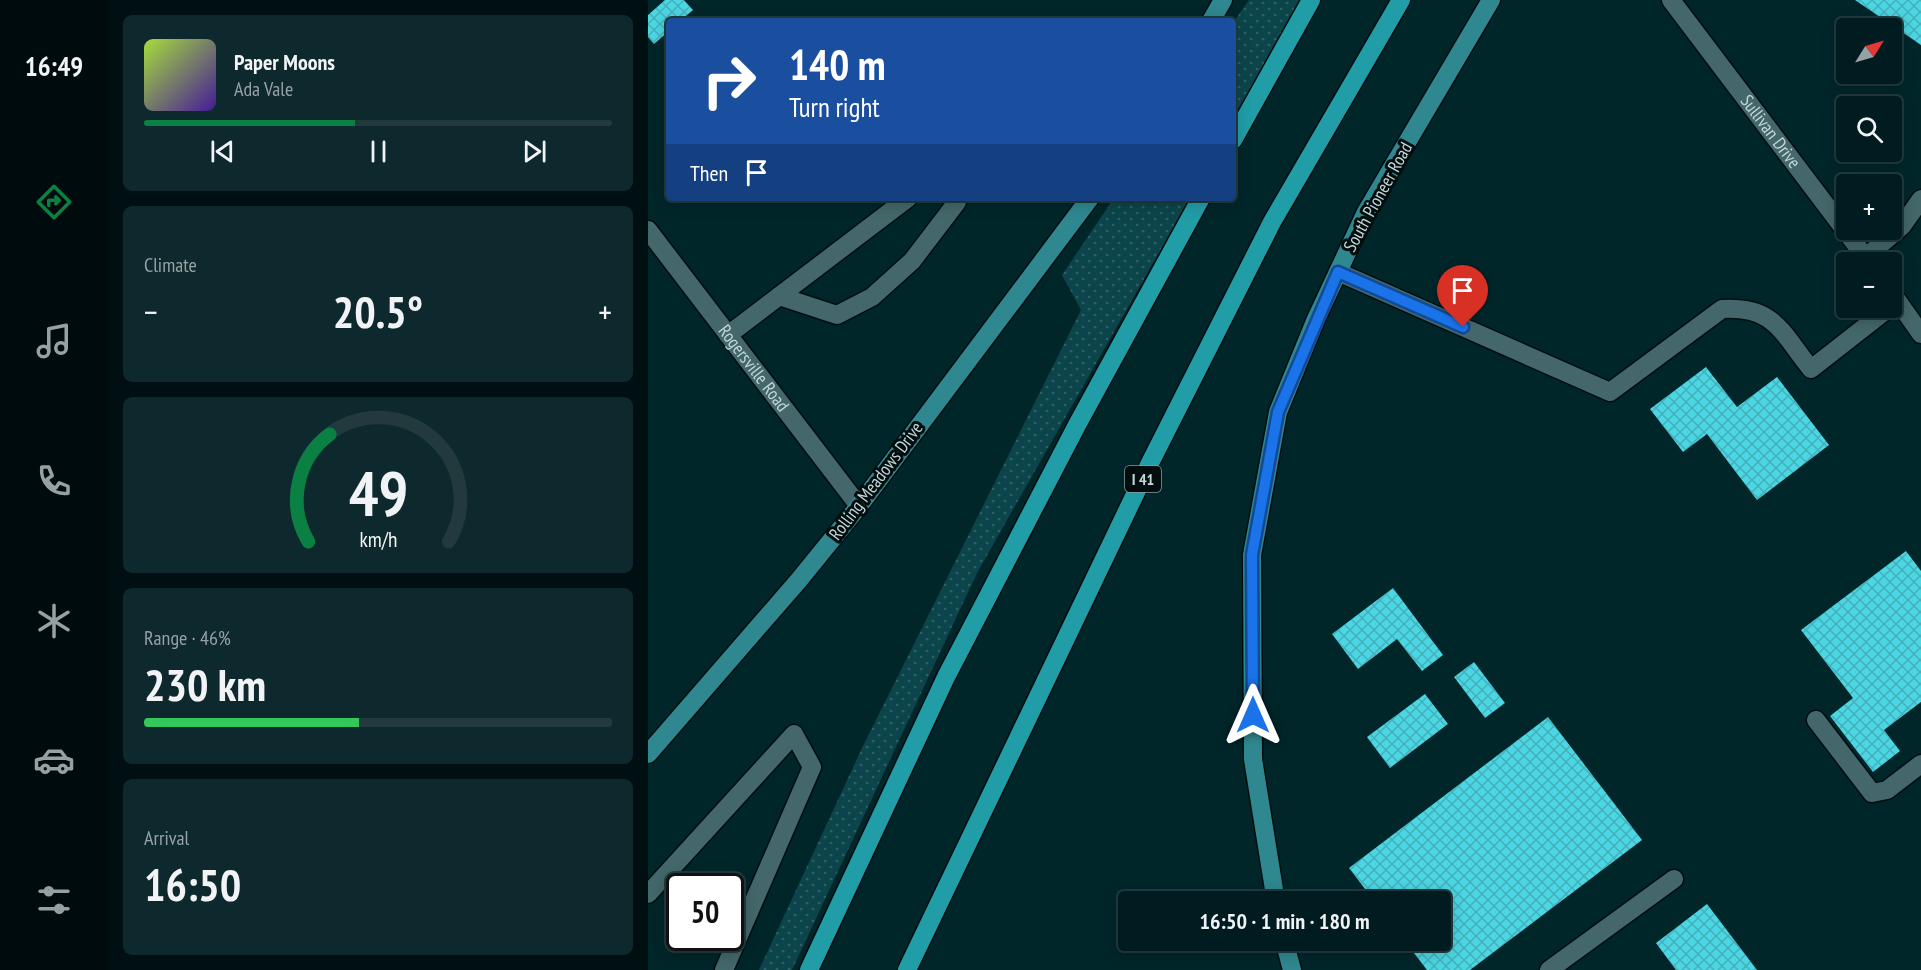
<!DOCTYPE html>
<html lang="en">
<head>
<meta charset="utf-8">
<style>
  body { margin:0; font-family:"PT Sans Narrow",sans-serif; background:#0e292d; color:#f1f3f6; height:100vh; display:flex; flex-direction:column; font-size:22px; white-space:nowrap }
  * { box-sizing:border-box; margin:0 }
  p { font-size:20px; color:#95a1a5 }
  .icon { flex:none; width:33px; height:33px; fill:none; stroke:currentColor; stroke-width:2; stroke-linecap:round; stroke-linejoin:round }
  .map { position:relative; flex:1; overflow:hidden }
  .drawer { display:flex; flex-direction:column; gap:15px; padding:15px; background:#000f12; width:540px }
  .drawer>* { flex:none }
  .guide { position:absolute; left:18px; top:18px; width:570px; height:183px; border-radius:6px; box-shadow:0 3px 15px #0003,0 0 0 2px #223a3e; background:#1a4fa0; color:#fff; overflow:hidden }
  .needle { width:39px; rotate:53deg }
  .tools { position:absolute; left:1188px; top:18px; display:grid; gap:12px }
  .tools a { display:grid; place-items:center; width:66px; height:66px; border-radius:6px; background:#001c20; box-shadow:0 3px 15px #0003,0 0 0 2px #223a3e; font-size:30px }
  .speed { position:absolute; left:18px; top:873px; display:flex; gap:12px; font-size:30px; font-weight:700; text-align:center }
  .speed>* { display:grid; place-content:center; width:78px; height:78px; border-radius:50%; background:#001c20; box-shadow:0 3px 15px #0003,0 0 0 2px #223a3e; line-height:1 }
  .speed .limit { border:3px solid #111; border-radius:9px; background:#fff; color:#111 }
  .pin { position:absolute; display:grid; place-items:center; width:51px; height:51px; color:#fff; margin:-62px -26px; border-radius:50% 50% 50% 0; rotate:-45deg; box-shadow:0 0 6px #0007 }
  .pin .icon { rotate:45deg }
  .me { position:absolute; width:66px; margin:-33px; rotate:0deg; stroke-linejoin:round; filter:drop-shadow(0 0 4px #0008) }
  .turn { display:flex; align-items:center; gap:21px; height:126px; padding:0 24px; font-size:27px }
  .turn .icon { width:78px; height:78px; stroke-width:2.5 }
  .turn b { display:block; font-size:42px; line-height:51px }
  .then { display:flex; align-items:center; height:57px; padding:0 24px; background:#0003; gap:12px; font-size:22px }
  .big { font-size:45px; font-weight:800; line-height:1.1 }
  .drawer .tile { flex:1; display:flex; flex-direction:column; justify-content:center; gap:9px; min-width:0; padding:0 21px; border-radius:9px; background:#0e292d }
  .drawer .dial { align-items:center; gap:0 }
  .dial svg { height:156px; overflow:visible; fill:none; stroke:#223a3e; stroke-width:7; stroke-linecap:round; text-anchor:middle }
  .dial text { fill:#f1f3f6; stroke:none }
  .song { display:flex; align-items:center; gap:18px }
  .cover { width:72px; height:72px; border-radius:9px; background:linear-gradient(135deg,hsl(80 70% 55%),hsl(260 70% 35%)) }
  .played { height:6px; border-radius:3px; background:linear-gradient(90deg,#0b8043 45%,#223a3e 45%) }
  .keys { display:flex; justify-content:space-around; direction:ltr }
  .heat { display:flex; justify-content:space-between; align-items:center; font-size:33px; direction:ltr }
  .charge { height:9px; border-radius:4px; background:linear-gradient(90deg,#34c759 46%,#223a3e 0) }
  .trip { position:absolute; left:470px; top:891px; width:333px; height:60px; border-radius:6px; background:#001c20; box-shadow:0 3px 15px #0003,0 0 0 2px #223a3e; font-weight:800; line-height:60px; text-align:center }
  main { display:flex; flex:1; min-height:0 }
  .tabs { display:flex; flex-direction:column; width:108px; justify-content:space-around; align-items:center; background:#000b0d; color:#95a1a5 }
  .tabs .icon { width:42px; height:42px }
  .tabs .on { color:#0b8043 }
  .tabs b { font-size:27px; color:#f1f3f6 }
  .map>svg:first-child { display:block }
  .grass { fill:url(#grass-dots) }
  .building { fill:url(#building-cross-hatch) }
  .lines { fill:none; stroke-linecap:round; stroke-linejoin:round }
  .minor-casing { stroke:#000e10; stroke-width:21 }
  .major-casing { stroke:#000e10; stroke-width:21 }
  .highway-casing { stroke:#000e10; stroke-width:21 }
  .minor { stroke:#43676a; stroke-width:18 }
  .major { stroke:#2f878f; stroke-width:18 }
  .highway { stroke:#219da8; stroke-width:18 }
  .route-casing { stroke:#114b97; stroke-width:15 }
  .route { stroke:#1a73e8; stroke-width:10 }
  .labels { text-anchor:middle; stroke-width:6; stroke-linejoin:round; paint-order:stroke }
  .shield { fill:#020d0e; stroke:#8a9a9c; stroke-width:1.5 }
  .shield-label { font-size:16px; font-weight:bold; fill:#c4d7d9 }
  .street-label { font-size:18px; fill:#c4d7d9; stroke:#020d0e }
</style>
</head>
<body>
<main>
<nav class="tabs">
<b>16:49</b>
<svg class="icon on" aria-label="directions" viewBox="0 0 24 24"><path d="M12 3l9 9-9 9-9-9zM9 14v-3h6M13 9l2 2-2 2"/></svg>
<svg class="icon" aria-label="music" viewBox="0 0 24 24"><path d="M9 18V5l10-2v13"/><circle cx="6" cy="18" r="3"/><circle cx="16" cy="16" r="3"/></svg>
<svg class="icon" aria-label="phone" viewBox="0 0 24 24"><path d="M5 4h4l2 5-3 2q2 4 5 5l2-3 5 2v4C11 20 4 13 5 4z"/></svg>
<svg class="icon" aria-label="climate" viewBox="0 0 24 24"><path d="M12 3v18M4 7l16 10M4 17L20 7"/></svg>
<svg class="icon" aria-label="car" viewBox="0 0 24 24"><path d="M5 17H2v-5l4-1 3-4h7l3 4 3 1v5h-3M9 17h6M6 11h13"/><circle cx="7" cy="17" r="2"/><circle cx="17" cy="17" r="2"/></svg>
<svg class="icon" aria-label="filters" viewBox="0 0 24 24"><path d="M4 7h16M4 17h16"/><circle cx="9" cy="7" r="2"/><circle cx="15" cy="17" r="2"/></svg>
</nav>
<section class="drawer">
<div class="tile">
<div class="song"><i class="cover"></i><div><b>Paper Moons</b><p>Ada Vale</p></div></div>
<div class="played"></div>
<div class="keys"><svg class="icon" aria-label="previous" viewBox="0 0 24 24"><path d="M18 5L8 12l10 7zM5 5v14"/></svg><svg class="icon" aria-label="pause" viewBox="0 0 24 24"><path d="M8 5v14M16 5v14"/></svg><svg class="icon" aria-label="next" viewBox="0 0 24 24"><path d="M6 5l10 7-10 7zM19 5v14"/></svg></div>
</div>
<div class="tile"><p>Climate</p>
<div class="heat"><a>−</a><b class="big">20.5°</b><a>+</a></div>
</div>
<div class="tile dial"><svg viewBox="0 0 100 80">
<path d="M14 69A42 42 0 1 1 86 69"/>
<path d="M14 69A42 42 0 0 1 25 14" stroke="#0b8043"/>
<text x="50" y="56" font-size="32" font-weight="700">49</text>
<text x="50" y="72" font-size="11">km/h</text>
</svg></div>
<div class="tile"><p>Range · 46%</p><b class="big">230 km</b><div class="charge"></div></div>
<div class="tile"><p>Arrival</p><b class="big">16:50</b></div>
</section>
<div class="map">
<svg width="1273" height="970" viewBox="0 0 1273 970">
  <defs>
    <pattern id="grass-dots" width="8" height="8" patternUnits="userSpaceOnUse" patternTransform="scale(1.5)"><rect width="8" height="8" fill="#0b454b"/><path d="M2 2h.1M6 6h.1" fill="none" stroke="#2d5f64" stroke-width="1.8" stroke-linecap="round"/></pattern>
    <pattern id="building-cross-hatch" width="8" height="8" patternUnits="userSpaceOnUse" patternTransform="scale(1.5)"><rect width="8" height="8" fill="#4ad6e3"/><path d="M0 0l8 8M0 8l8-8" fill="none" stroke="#46b0ba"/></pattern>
  </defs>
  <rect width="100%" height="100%" fill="#00262a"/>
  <path class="grass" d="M601,0h53l-69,122v-99z
    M466,198h76l-213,375 -185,397h-33l103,-222 219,-438 -19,-35z"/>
  <path class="building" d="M17,0h19l9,10 -13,11h-11v10l-15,13 -6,-7v-22z
    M1207,0h66v45z
    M1058,367l31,40 40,-30 52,68 -72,55 -50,-66 -24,18 -33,-43z
    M1258,551l15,20v131l-37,28 16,21 -27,21 -43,-56 23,-18 -52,-68z
    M745,588l50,67 -21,16 -25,-32 -39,30 -26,-35z
    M826,662l31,41 -20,15 -31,-41z
    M777,694l23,30 -58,44 -23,-31z
    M900,717l94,123 -172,130h-43l-23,-30h36v-38h-65l-26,-34z
    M1059,904l50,66h-81l-20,-27z"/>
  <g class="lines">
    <g class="minor-casing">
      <g id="minor">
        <path id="s1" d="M1023,0l198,262"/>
        <path id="s2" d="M0,230l211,276"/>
        <path d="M1218,257l36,-31 19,-27"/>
        <path d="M690,272l272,120 112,-83c53,-3 59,23 89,60l78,-61"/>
        <path d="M1244,293l29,41"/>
        <path d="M131,296l58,19 35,-18 40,-36 45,-59v-4"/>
        <path d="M80,335l180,-137"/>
        <path d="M1168,720l56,73 15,-3 34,-26"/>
        <path d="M0,894l146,-160 18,33 -88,203"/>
        <path d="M901,970l125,-91"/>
      </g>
    </g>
    <g class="major-casing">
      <path id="major" d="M563,21l12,-21
        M0,754l151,-174 60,-74 231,-308
        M628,902l-23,-143 -1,-204 26,-143 38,-93 50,-107 125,-212
        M636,940l8,30"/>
    </g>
    <g class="highway-casing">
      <path id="highway" d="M585,140l78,-140
        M161,970l137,-293 131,-252 124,-227
        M259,970l243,-507 122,-241 129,-222"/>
    </g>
    <use href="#minor" class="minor"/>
    <use href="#major" class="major"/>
    <use href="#highway" class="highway"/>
  </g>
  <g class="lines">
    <g class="route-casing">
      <path id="route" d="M605,715l-1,-160 26,-143 60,-140 125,55"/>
    </g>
    <use href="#route" class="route"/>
  </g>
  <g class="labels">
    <rect class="shield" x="477" y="466" width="36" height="26" rx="4.5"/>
    <g class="shield-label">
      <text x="495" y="485">I 41</text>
    </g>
    <g class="street-label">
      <text dy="6" stroke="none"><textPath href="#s1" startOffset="165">Sullivan Drive</textPath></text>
      <text transform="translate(730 197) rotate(-61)" y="6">South Pioneer Road</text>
      <text dy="6" stroke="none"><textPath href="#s2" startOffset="174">Rogersville Road</textPath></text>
      <text transform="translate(228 481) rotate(-53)" y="6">Rolling Meadows Drive</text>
    </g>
  </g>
</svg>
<div class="tools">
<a><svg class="needle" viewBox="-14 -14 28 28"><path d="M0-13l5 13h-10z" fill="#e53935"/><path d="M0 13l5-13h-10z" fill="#95a1a5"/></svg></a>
<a><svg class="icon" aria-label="search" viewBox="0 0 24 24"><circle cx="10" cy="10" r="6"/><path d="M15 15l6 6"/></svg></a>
<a>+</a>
<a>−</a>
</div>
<div class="speed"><div class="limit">50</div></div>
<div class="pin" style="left:815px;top:327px;background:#d93025"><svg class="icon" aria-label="arrive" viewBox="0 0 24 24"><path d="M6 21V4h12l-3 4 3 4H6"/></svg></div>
<svg class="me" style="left:605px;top:715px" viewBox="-20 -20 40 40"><path d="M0-17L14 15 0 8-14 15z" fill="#1a73e8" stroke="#fff" stroke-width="4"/></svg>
<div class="trip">16:50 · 1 min · 180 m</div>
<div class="guide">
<div class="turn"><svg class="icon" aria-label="right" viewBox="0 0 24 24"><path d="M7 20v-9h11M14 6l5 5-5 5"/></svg><div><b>140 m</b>Turn right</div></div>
<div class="then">Then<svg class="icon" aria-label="arrive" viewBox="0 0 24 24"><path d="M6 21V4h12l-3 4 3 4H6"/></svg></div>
</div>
</div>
</main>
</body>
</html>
